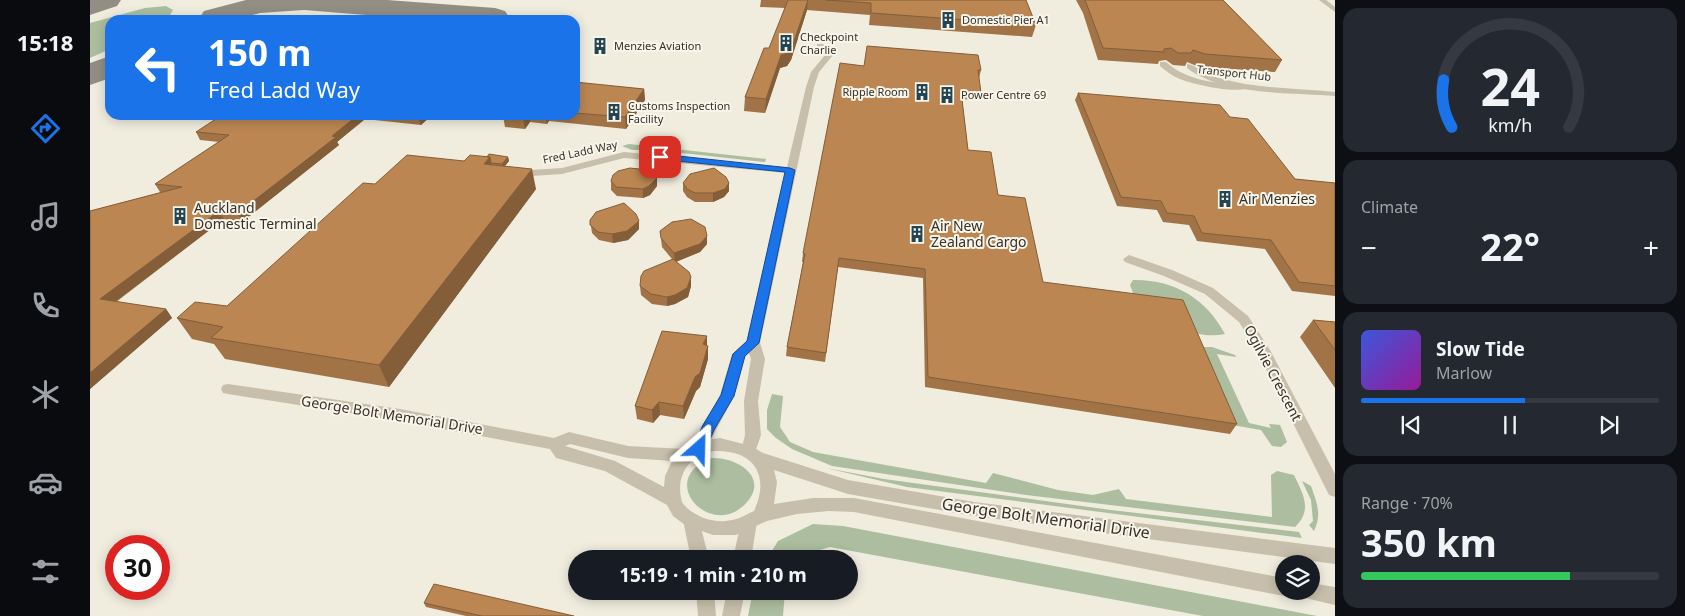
<!DOCTYPE html>
<html lang="en">
<head>
<meta charset="utf-8">
<style>
  body { margin:0; font-family:"Noto Sans",sans-serif; background:#242831; color:#f1f3f6; height:100vh; display:flex; flex-direction:column; font-size:19px; white-space:nowrap }
  * { box-sizing:border-box; margin:0 }
  p { font-size:16px; color:#9ea1a6 }
  .icon { flex:none; width:28px; height:28px; fill:none; stroke:currentColor; stroke-width:2; stroke-linecap:round; stroke-linejoin:round }
  .map { position:relative; flex:1; overflow:hidden }
  .details { display:flex; flex-direction:column; gap:8px; padding:8px; background:#0d0f14; width:350px }
  .details>* { flex:none }
  .guide { position:absolute; left:15px; top:15px; width:475px; height:105px; border-radius:15px; box-shadow:0 2px 12px #0003; background:#1a73e8; color:#fff; overflow:hidden }
  .tools { position:absolute; left:1185px; top:555px; display:grid; gap:10px }
  .tools a { display:grid; place-items:center; width:45px; height:45px; border-radius:50%; background:#171b24; box-shadow:0 2px 12px #0003; font-size:25px }
  .speed { position:absolute; left:15px; top:535px; display:flex; gap:10px; font-size:25px; font-weight:700; text-align:center }
  .speed>* { display:grid; place-content:center; width:65px; height:65px; border-radius:50%; background:#171b24; box-shadow:0 2px 12px #0003; line-height:1 }
  .speed .limit { border:8px solid #d22; background:#fff; color:#111 }
  .pin { position:absolute; display:grid; place-items:center; width:42px; height:42px; color:#fff; margin:-21px; border-radius:10px; box-shadow:0 2px 8px #0006 }
  .me { position:absolute; width:55px; margin:-28px; rotate:25deg; stroke-linejoin:round; filter:drop-shadow(0 0 4px #0008) }
  .turn { display:flex; align-items:center; gap:18px; height:105px; padding:0 20px; font-size:22px }
  .turn .icon { width:65px; height:65px; stroke-width:2.5 }
  .turn b { display:block; font-size:35px; line-height:42px }
  .big { font-size:38px; font-weight:700; line-height:1.1 }
  .details .card { flex:1; display:flex; flex-direction:column; justify-content:center; gap:8px; min-width:0; padding:0 18px; border-radius:15px; background:#242831 }
  .details .dial { align-items:center; gap:0 }
  .dial svg { height:130px; overflow:visible; fill:none; stroke:#363941; stroke-width:7; stroke-linecap:round; text-anchor:middle }
  .dial text { fill:#f1f3f6; stroke:none }
  .song { display:flex; align-items:center; gap:15px }
  .cover { width:60px; height:60px; border-radius:8px; background:linear-gradient(135deg,hsl(230 70% 55%),hsl(300 70% 35%)) }
  .played { height:5px; border-radius:2px; background:linear-gradient(90deg,#1a73e8 55%,#363941 55%) }
  .keys { display:flex; justify-content:space-around; direction:ltr }
  .heat { display:flex; justify-content:space-between; align-items:center; font-size:28px; direction:ltr }
  .charge { height:8px; border-radius:4px; background:linear-gradient(90deg,#34c759 70%,#363941 0) }
  .trip { position:absolute; left:478px; top:550px; width:290px; height:50px; border-radius:25px; background:#171b24; box-shadow:0 2px 12px #0003; font-weight:700; line-height:50px; text-align:center }
  main { display:flex; flex:1; min-height:0 }
  .dock { display:flex; flex-direction:column; width:90px; justify-content:space-around; align-items:center; background:#090b0e; color:#9ea1a6 }
  .dock .icon { width:35px; height:35px }
  .dock .active { color:#1a73e8 }
  .dock b { font-size:22px; color:#f1f3f6 }
  .map>svg:first-child { display:block }
  .green { fill:#acbe9f }
  .lines { fill:none; stroke-linecap:round; stroke-linejoin:round }
  .taxiway { fill:#938e84; fill-rule:evenodd }
  .minor { fill:#c7bfab; fill-rule:evenodd }
  .tertiary { fill:#c7bfab; fill-rule:evenodd }
  .wall { fill:#a17346 }
  .shaded-wall { fill:#835e39 }
  .building { fill:#bb8651; stroke:#835e39 }
  .route { fill:#1a73e8; stroke:#114b97 }
  .labels { text-anchor:middle; stroke-width:4; stroke-linejoin:round; paint-order:stroke }
  .far-poi-label { font-size:11px; fill:#363029; stroke:#f8f5ea; text-anchor:start }
  .far-street-label { font-size:11px; fill:#363029; stroke:#f8f5ea }
  .poi-label { font-size:14px; fill:#363029; stroke:#f8f5ea; text-anchor:start }
  .street-label { font-size:14px; fill:#363029; stroke:#f8f5ea }
  .near-street-label { font-size:16px; fill:#363029; stroke:#f8f5ea }
</style>
</head>
<body>
<main>
<nav class="dock">
<b>15:18</b>
<svg class="icon active" aria-label="directions" viewBox="0 0 24 24"><path d="M12 3l9 9-9 9-9-9zM9 14v-3h6M13 9l2 2-2 2"/></svg>
<svg class="icon" aria-label="music" viewBox="0 0 24 24"><path d="M9 18V5l10-2v13"/><circle cx="6" cy="18" r="3"/><circle cx="16" cy="16" r="3"/></svg>
<svg class="icon" aria-label="phone" viewBox="0 0 24 24"><path d="M5 4h4l2 5-3 2q2 4 5 5l2-3 5 2v4C11 20 4 13 5 4z"/></svg>
<svg class="icon" aria-label="climate" viewBox="0 0 24 24"><path d="M12 3v18M4 7l16 10M4 17L20 7"/></svg>
<svg class="icon" aria-label="car" viewBox="0 0 24 24"><path d="M5 17H2v-5l4-1 3-4h7l3 4 3 1v5h-3M9 17h6M6 11h13"/><circle cx="7" cy="17" r="2"/><circle cx="17" cy="17" r="2"/></svg>
<svg class="icon" aria-label="filters" viewBox="0 0 24 24"><path d="M4 7h16M4 17h16"/><circle cx="9" cy="7" r="2"/><circle cx="15" cy="17" r="2"/></svg>
</nav>
<div class="map">
<svg width="1245" height="616" viewBox="0 0 1245 616">
  <rect width="100%" height="100%" fill="#f0ecde"/>
  <path class="green" d="M76,6l7,4 -6,10h-57v29l-20,9v-35l55,-15z
    M539,144l137,15 -1,3 -110,-12h-23l-10,-4z
    M1043,280c40,-1 73,18 92,54 -33,7 -61,-15 -88,-30l-7,-19z
    M1103,347h19l23,8 1,2 -19,-3 32,69 22,5 -2,-4 11,1 7,17 -6,5 -9,-1 -11,-16 -35,-6z
    M682,394l11,2 -3,31 10,15 23,10 173,31 7,-10 65,17 35,5 26,-6 7,10 146,18 -1,-42 6,-4 17,4c9,19 19,35 1,52l-269,-32 -194,-29 -40,-17 -16,-11 -9,-9v-19z
    M622,458c25,-1 57,19 35,44 -34,40 -94,-22 -35,-44z
    M736,468l58,11 227,31 188,22 3,6 -395,-51z
    M1212,481l9,5c6,17 11,29 3,45l-5,-6 4,-4 -2,-21z
    M723,524l30,2 474,90h-114l-373,-69 -40,12h-23l11,-18z
    M663,591h32l-2,25h-35z"/>
  <g class="lines">
    <path class="taxiway" d="M0,0h31l-4,6 -27,9z
      M156,0h141l108,8 10,3 4,6 -2,3h-79l-124,-10 -44,3 -25,7h-33l-2,-3 4,-6z
      M20,56v22l-20,7v-22z"/>
    <path class="minor" d="M1229,0h7l9,7v5z
      M727,44h6l9,6 1,5 -14,17 -5,15 -54,256 5,16 -7,42 3,34 -7,20 -5,2 -5,-2 -3,-4 4,-16 -1,-34 7,-42 -2,-6 -4,3 -11,40 -30,57 -5,2 -5,-2 -3,-4 29,-54 12,-41 15,-13 39,-168 -162,-15 -62,16 -46,3 -5,-3 5,-3 46,-3 62,-16 163,15 19,-80 5,-15 14,-17 -8,-7z
      M1070,62h6c23,20 50,21 79,23l4,2c-10,8 -57,-3 -69,-8 -8,-3 -14,-8 -20,-13z
      M1039,255l43,15 41,18 35,28 22,34 65,124v23l-6,-2 -72,-144 -18,-29 -34,-28 -41,-18 -39,-14 -2,-3z
      M601,512l6,3 2,5 10,39h-18l-8,-39 2,-5z
      M659,514l6,3 2,5 -6,37h-18l8,-37 2,-5z
      M606,591h18l2,25h-18z
      M637,591h18l-5,25h-18z"/>
    <path class="tertiary" d="M1097,64c7,0 22,12 32,14 37,11 78,10 116,14v4c-44,-4 -112,0 -148,-28z
      M138,384l172,25 154,29 15,-6 59,14 56,3 23,-9 13,-2 31,8 12,7 85,27 126,22 361,46v16l-361,-48 -126,-22 -74,-24 3,12 -3,22 39,-6h41l430,80v13h7l-7,5 -430,-84 -25,-1 -32,3 -30,7 -31,14h-23l-28,-10 -12,-9 -6,-11 -62,-34 -49,-13 -6,-9 -150,-28 -172,-27 -5,-1 -2,-4 2,-4zM480,444l58,14 44,3 -7,15 -1,11 -49,-26 -50,-15zM624,451c39,-2 57,24 40,60 -6,2 -12,7 -18,8 -19,6 -43,-1 -54,-17 -7,-25 6,-47 32,-51z
      M1221,583l24,4v18l-34,-8 -3,-6h13z"/>
  </g>
  <path class="wall" d="M671,0h265l10,25 -4,12 -163,-12 1,-10 -63,-5 -16,50 -4,6 -7,2 -15,45 -21,-2 1,-14 24,-49 16,-40 -25,-1z
    M986,0h147l59,60 -7,12 -76,-5 -12,-5 -2,4 -12,-1 -7,-5 -7,1 -1,3 -60,-4 -15,-47z
    M774,66l117,4 -2,8 2,15 -2,7 -17,-1 6,51 30,45 45,87 194,142 -7,10 -305,-47 -2,-109 -85,-11 -13,95 -39,-6 1,-9 16,-85h-1l1,-9z
    M485,75l1,8 68,6 1,11 -19,29 -77,-8 -2,3 -17,-2 -5,7 -20,-2 -2,-11 1,-1h71z
    M988,93l152,24 65,62 40,4v113l-43,-5 -27,-42 -68,-8 -8,-16 -26,-3 -6,-12 -40,-4 -42,-106z
    M132,115h210l-11,10 -56,-6 -28,23 2,3 -97,77 -18,-3 -108,83 50,7 6,9 -82,71v-178l72,-19h-2l-5,-8 64,-42 -19,-2 -4,-8z
    M397,157h21l1,4 -4,5 31,23 -147,198 -164,-28 -11,-15 -22,-5 -15,-21 50,-12 148,-122 89,-23z
    M567,178v8l-7,9 -7,3 -26,-2 -6,-6v-9z
    M593,183l46,8 -5,6 -11,5h-18l-8,-5 -4,-6z
    M500,220l49,9 -11,11 -15,3 -14,-3 -7,-7z
    M570,231l47,13 -7,8 -24,10 15,24 -3,11 -13,7 -8,2 -15,-2 -11,-9 -1,-9 32,-27 -10,-12z
    M1223,320l22,2v66l-35,-51z
    M617,346h1v13l-8,28 -4,4 -12,28 -24,-4 -7,8 -16,-4 -2,-13z
    M334,603l150,13h-108l-40,-9z"/>
  <path class="shaded-wall" d="M718,0l-1,10 -16,50 -4,6 -7,2 -15,45 1,-14 15,-44z
    M554,89l1,11 -19,29 -1,-12z
    M268,115h5l2,4 -28,23 2,3 -97,77 -4,-9z
    M331,115h11l-11,10 -3,-8z
    M435,115h4l1,7 -5,7 -2,-11z
    M455,115h3l1,6 -2,3z
    M400,157l5,20 -11,-13z
    M418,157l1,4 -6,7 -1,-4z
    M442,169l4,20 -147,198 -10,-22z
    M567,178v8l-7,9 -7,3v-9z
    M639,183v8l-5,6 -11,5v-9z
    M129,211l5,8 -117,89 -7,-9z
    M549,221v8l-11,11 -15,3 -1,-9z
    M617,236v8l-7,8 -25,10 -1,-9z
    M601,277v9l-3,11 -13,7 -8,2v-9z
    M76,309l6,9 -82,71v-16z
    M617,336v14l-4,-6z
    M618,346v13l-8,28 -4,4 -12,28 -1,-13z
    M569,402l1,13 -7,8 -1,-13z"/>
  <path class="building" d="M698,0h20l-16,47 -4,6 -7,2 -15,44 -21,-2 19,-49h5z
    M736,0h200l10,25 -165,-12v-10z
    M995,0h138l59,60 -77,-6 -12,-4 -2,3h-13l-7,-5 -7,1v3l-61,-4z
    M777,46l111,9 3,15h-3l3,23 -20,-2 7,59 23,2 7,43 27,3 18,84 140,18 54,124 -309,-47 -3,-108 -86,-11 -13,95 -39,-6 18,-93 -2,-1 37,-190 24,3z
    M485,82l69,7 -19,28 -50,-4z
    M988,93l142,12 10,12 18,2 47,60 40,4v103l-36,-4 -28,-42 -69,-7 -8,-17 -27,-3 -6,-12 -40,-4z
    M132,115h136l-26,21 4,1 -98,76 -19,-2 -119,88 66,10 -76,64v-162l92,-24 -27,-3 74,-49 -33,-3z
    M308,115h23l-3,2z
    M414,115h21l-2,3 -20,-2z
    M399,154l19,3 -6,7 -11,-1 -1,-6h-3z
    M317,155l57,6 6,-6 20,2 -6,7 48,5 -153,196 -168,-27 12,-11 -46,-9 18,-16 32,4 136,-123 12,1z
    M540,168l19,2 8,8 -8,8 -6,3 -27,-2 -5,-6 2,-6 5,-4z
    M624,168l12,9 3,6 -4,6 -12,4h-18l-8,-4 -4,-6 7,-9z
    M534,203l12,11 3,7 -12,10 -15,3 -14,-2 -8,-7v-5l6,-8z
    M601,219l14,8 2,9 -7,8 -26,9 -13,-15 -1,-7 12,-9z
    M583,259l16,13 2,5 -4,11 -12,7 -8,2 -16,-3 -11,-8 1,-10 3,-5z
    M1223,320l22,2v28z
    M572,331l45,5 -4,8 5,2 -8,27 -5,4 -12,29 -24,-4 -7,8 -17,-4z
    M344,584l140,32h-92l-58,-13z"/>
  <path class="route" d="M570,154l130,14 5,2 -36,173 -14,13 -11,40 -20,34 -10,23 -5,2 -5,-2 -2,-4 11,-24 18,-30 12,-41 14,-13 38,-169 -128,-13v-4z"/>
  <defs>
    <g id="building-bare" transform="scale(1.35)"><path d="M-4-6H4V6H1V3H-1V6H-4ZM-2.5-4.3h1.7v1.8h-1.7ZM.8-4.3h1.7v1.8H.8ZM-2.5-1h1.7V.8h-1.7ZM.8-1h1.7V.8H.8Z" fill="#224453" stroke="#f8f5ea" stroke-width="2.5" paint-order="stroke"/></g>
  </defs>
  <g fill-rule="evenodd">
    <use href="#building-bare" x="858" y="20"/>
    <use href="#building-bare" x="696" y="43"/>
    <use href="#building-bare" x="510" y="46"/>
    <use href="#building-bare" x="832" y="92"/>
    <use href="#building-bare" x="857" y="95"/>
    <use href="#building-bare" x="524" y="112"/>
    <use href="#building-bare" x="1135" y="199"/>
    <use href="#building-bare" x="90" y="216"/>
    <use href="#building-bare" x="827" y="234"/>
  </g>
  <g class="labels">
    <g class="far-poi-label">
      <text x="872" y="24">Domestic Pier A1</text>
      <text x="710" y="41">Checkpoint<tspan x="710" dy="13">Charlie</tspan></text>
      <text x="524" y="50">Menzies Aviation</text>
      <text x="818" y="96" text-anchor="end">Ripple Room</text>
      <text x="871" y="99">Power Centre 69</text>
      <text x="538" y="110">Customs Inspection<tspan x="538" dy="13">Facility</tspan></text>
    </g>
    <g class="far-street-label">
      <text transform="translate(1144 73) rotate(6)" y="4">Transport Hub</text>
      <text transform="translate(490 152) rotate(-12)" y="4">Fred Ladd Way</text>
    </g>
    <g class="poi-label">
      <text x="1149" y="204">Air Menzies</text>
      <text x="104" y="213">Auckland<tspan x="104" dy="16">Domestic Terminal</tspan></text>
      <text x="841" y="231">Air New<tspan x="841" dy="16">Zealand Cargo</tspan></text>
    </g>
    <g class="street-label">
      <text transform="translate(1183 373) rotate(62)" y="5">Ogilvie Crescent</text>
      <text transform="translate(302 415) rotate(9)" y="5">George Bolt Memorial Drive</text>
    </g>
    <g class="near-street-label">
      <text transform="translate(956 518) rotate(8)" y="6">George Bolt Memorial Drive</text>
    </g>
  </g>
</svg>
<div class="tools">
<a><svg class="icon" aria-label="layers" viewBox="0 0 24 24"><path d="M12 4l9 5-9 5-9-5zM3 14l9 5 9-5"/></svg></a>
</div>
<div class="speed"><div class="limit">30</div></div>
<div class="pin" style="left:570px;top:157px;background:#d93025"><svg class="icon" aria-label="arrive" viewBox="0 0 24 24"><path d="M6 21V4h12l-3 4 3 4H6"/></svg></div>
<svg class="me" style="left:609px;top:449px" viewBox="-20 -20 40 40"><path d="M0-17L14 15 0 8-14 15z" fill="#1a73e8" stroke="#fff" stroke-width="4"/></svg>
<div class="trip">15:19 · 1 min · 210 m</div>
<div class="guide">
<div class="turn"><svg class="icon" aria-label="left" viewBox="0 0 24 24"><path d="M17 20v-9H6M10 6l-5 5 5 5"/></svg><div><b>150 m</b>Fred Ladd Way</div></div>
</div>
</div>
<section class="details">
<div class="card dial"><svg viewBox="0 0 100 80">
<path d="M14 69A42 42 0 1 1 86 69"/>
<path d="M14 69A42 42 0 0 1 9 40" stroke="#1a73e8"/>
<text x="50" y="56" font-size="32" font-weight="700">24</text>
<text x="50" y="72" font-size="11">km/h</text>
</svg></div>
<div class="card"><p>Climate</p>
<div class="heat"><a>−</a><b class="big">22°</b><a>+</a></div>
</div>
<div class="card">
<div class="song"><i class="cover"></i><div><b>Slow Tide</b><p>Marlow</p></div></div>
<div class="played"></div>
<div class="keys"><svg class="icon" aria-label="previous" viewBox="0 0 24 24"><path d="M18 5L8 12l10 7zM5 5v14"/></svg><svg class="icon" aria-label="pause" viewBox="0 0 24 24"><path d="M8 5v14M16 5v14"/></svg><svg class="icon" aria-label="next" viewBox="0 0 24 24"><path d="M6 5l10 7-10 7zM19 5v14"/></svg></div>
</div>
<div class="card"><p>Range · 70%</p><b class="big">350 km</b><div class="charge"></div></div>
</section>
</main>
</body>
</html>
